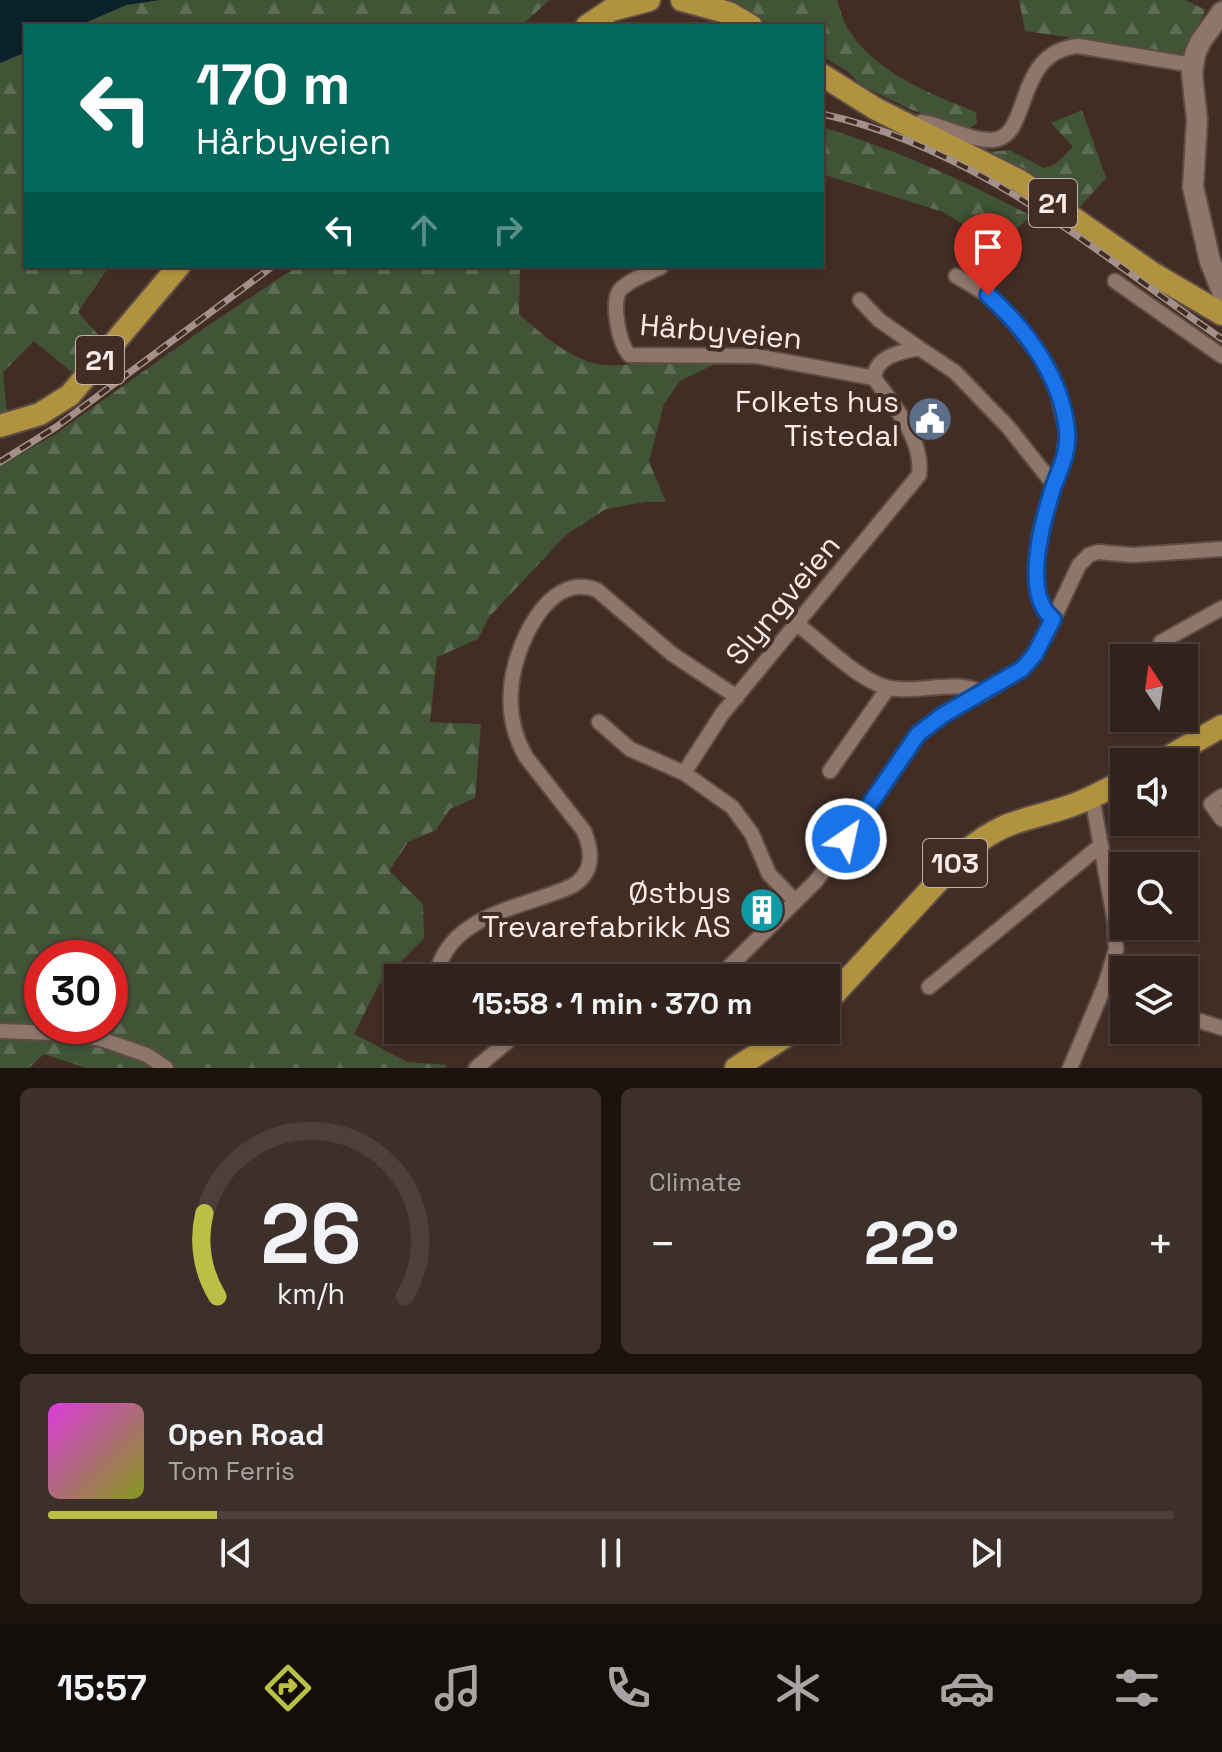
<!DOCTYPE html>
<html lang="en">
<head>
<meta charset="utf-8">
<style>
  body { margin:0; font-family:"Space Grotesk",sans-serif; background:#3d2f29; color:#f1f3f6; height:100vh; display:flex; flex-direction:column; font-size:30px; white-space:nowrap }
  * { box-sizing:border-box; margin:0 }
  p { font-size:26px; color:#a8a4a3 }
  .icon { flex:none; width:44px; height:44px; fill:none; stroke:currentColor; stroke-width:2; stroke-linecap:round; stroke-linejoin:round }
  .map { position:relative; height:1068px; overflow:hidden }
  .drawer { display:flex; flex-direction:column; gap:20px; padding:20px; background:#1c130f; flex:1 }
  .drawer>* { flex:none }
  .guide { position:absolute; left:24px; top:24px; width:800px; height:244px; border-radius:0px; box-shadow:0 2px 6px #0004,0 0 0 2px #4d3f3b; background:#00695c; color:#fff; overflow:hidden }
  .needle { width:52px; rotate:347deg }
  .tools { position:absolute; left:1110px; top:644px; display:grid; gap:16px }
  .tools a { display:grid; place-items:center; width:88px; height:88px; border-radius:0px; background:#32221c; box-shadow:0 2px 6px #0004,0 0 0 2px #4d3f3b; font-size:40px }
  .speed { position:absolute; left:24px; top:940px; display:flex; gap:16px; font-size:40px; font-weight:700; text-align:center }
  .speed>* { display:grid; place-content:center; width:104px; height:104px; border-radius:50%; background:#32221c; box-shadow:0 2px 6px #0004,0 0 0 2px #4d3f3b; line-height:1 }
  .speed .limit { border:12px solid #d22; background:#fff; color:#111 }
  .pin { position:absolute; display:grid; place-items:center; width:68px; height:68px; color:#fff; margin:-82px -34px; border-radius:50% 50% 50% 0; rotate:-45deg; box-shadow:0 0 8px #0007 }
  .pin .icon { rotate:45deg }
  .me { position:absolute; width:88px; margin:-44px; rotate:34deg; stroke-linejoin:round; filter:drop-shadow(0 0 6px #0008) }
  .turn { display:flex; align-items:center; gap:28px; height:168px; padding:0 40px; font-size:36px }
  .turn .icon { width:104px; height:104px; stroke-width:2.5 }
  .turn b { display:block; font-size:56px; line-height:68px }
  .lanes { display:flex; align-items:center; height:76px; padding:0 40px; background:#0003; justify-content:center; gap:40px; direction:ltr }
  .lanes .off { opacity:.35 }
  .big { font-size:60px; font-weight:600; line-height:1.1 }
  .drawer .widget { flex:1; display:flex; flex-direction:column; justify-content:center; gap:12px; min-width:0; padding:0 28px; border-radius:12px; background:#3d2f29 }
  .drawer .dial { align-items:center; gap:0 }
  .dial svg { height:208px; overflow:visible; fill:none; stroke:#4d3f3b; stroke-width:7; stroke-linecap:round; text-anchor:middle }
  .dial text { fill:#f1f3f6; stroke:none }
  .song { display:flex; align-items:center; gap:24px }
  .cover { width:96px; height:96px; border-radius:12px; background:linear-gradient(135deg,hsl(300 70% 55%),hsl(70 70% 35%)) }
  .played { height:8px; border-radius:4px; background:linear-gradient(90deg,#bac046 15%,#4d3f3b 15%) }
  .keys { display:flex; justify-content:space-around; direction:ltr }
  .heat { display:flex; justify-content:space-between; align-items:center; font-size:44px; direction:ltr }
  .drawer .tiles { flex:1; display:grid; gap:20px; grid-template-columns:1fr 1fr }
  .widget:last-child { grid-column:span 2 }
  .trip { position:absolute; left:384px; top:964px; width:456px; height:80px; border-radius:0px; background:#32221c; box-shadow:0 2px 6px #0004,0 0 0 2px #4d3f3b; font-weight:600; line-height:80px; text-align:center }
  .menu { display:flex; height:128px; justify-content:space-around; align-items:center; background:#140e0b; color:#a8a4a3 }
  .menu .icon { width:56px; height:56px }
  .menu .current { color:#bac046 }
  .menu b { font-size:36px; color:#f1f3f6 }
  .map>svg:first-child { display:block }
  .forest { fill:url(#forest-firs); fill-rule:evenodd }
  .water { fill:#0a222c }
  .lines { fill:none; stroke-linecap:round; stroke-linejoin:round }
  .street-casing { stroke:#5e4d45; stroke-width:18 }
  .secondary-casing { stroke:#5e4d45; stroke-width:24 }
  .primary-casing { stroke:#5e4d45; stroke-width:26 }
  .street { stroke:#8e766b; stroke-width:14 }
  .secondary { stroke:#8e766b; stroke-width:20 }
  .primary { stroke:#b0923f; stroke-width:22 }
  .rail-casing { stroke:#a2918a; stroke-width:7 }
  .rail { stroke:#422d25; stroke-width:4; stroke-dasharray:12; stroke-linecap:butt }
  .route-casing { stroke:#114b97; stroke-width:20 }
  .route { stroke:#1a73e8; stroke-width:14 }
  .labels { text-anchor:middle; stroke-width:8; stroke-linejoin:round; paint-order:stroke }
  .shield { fill:#422d25; stroke:#c2b2ac; stroke-width:2 }
  .shield-label { font-size:28px; font-weight:bold; fill:#f9ebe6 }
  .street-label { font-size:30px; fill:#f9ebe6; stroke:#422d25 }
  .poi-label { font-size:30px; fill:#f9ebe6; stroke:#422d25; text-anchor:end }
</style>
</head>
<body>
<div class="map">
<svg width="1222" height="1068" viewBox="0 0 1222 1068">
  <defs>
    <pattern id="forest-firs" width="22" height="20" patternUnits="userSpaceOnUse" patternTransform="scale(2)"><rect width="22" height="20" fill="#415436"/><path d="M5 1l3.5 6h-7zM16 11l3.5 6h-7z" fill="#5d6d53"/></pattern>
  </defs>
  <rect width="100%" height="100%" fill="#422d25"/>
  <path class="forest" d="M159,0h390l-21,20 -10,6h-440l48,-21z
    M726,0h111c3,9 6,21 11,29 27,44 83,65 128,83l1,11 -7,5 -58,-18 -51,-25 -14,-14 -25,-15v-30h-51z
    M1019,0h166l21,10 -23,44 -158,-23z
    M26,52v214h93l-13,5 -28,41 24,27 -29,34 -39,-32 -31,31 4,42 -7,1v-352z
    M1082,110l24,68 -27,30 -48,-36 -41,-20 19,-2 35,18 11,-4 18,-17 -22,-24z
    M822,127c74,23 140,52 209,89l-33,29 -55,-33 -121,-38z
    M298,266h222l-1,48c22,20 54,48 85,51 20,2 38,-4 57,-4 18,-1 37,1 56,2l-37,18 -16,23 -15,58 17,40h-21l-39,7 -39,25 -78,83 -11,22 -41,18 -7,65 51,2 -6,74 -25,11 -14,21 -28,12 -19,29 34,33 1,34 -46,48 -24,48 53,28 40,3 -1,3h-360l-42,-14 -15,14h-29v-603l54,-30 152,-108zM42,958h68v68h-68z"/>
  <path class="water" d="M0,0h159l-33,5 -48,21h-52v26l-26,11z"/>
  <g class="lines">
    <g class="street-casing">
      <path id="street" d="M914,129l7,-7c24,3 48,19 72,18 39,-3 20,-88 85,-94l115,19
        M661,267c-12,6 -30,12 -40,22 -11,10 -2,58 9,66l126,1 118,22
        M956,276l32,19 14,13 43,54 13,33 9,38 -4,31 -9,21
        M1115,281l107,75
        M860,300l19,20 40,28
        M797,624c24,18 64,59 93,64 32,6 64,-10 94,5
        M1161,642l61,-34
        M599,722l31,27 54,24 48,34 20,27 17,40 26,27
        M830,771l58,-83
        M684,773l38,-59 197,-239c5,-35 -26,-71 -45,-97 2,-22 26,-26 45,-30l36,24 53,55 46,58c-10,35 -34,107 -1,134
        M1222,796l-11,8 11,15
        M436,978c10,-64 88,-70 136,-92 22,-13 21,-33 12,-55l-58,-74c-12,-21 -17,-43 -15,-67 2,-39 35,-120 86,-100l75,64 65,43
        M705,978l21,-8 90,-89 16,-21 86,-126 17,-14 79,-45 14,-12 18,-28 33,-70 10,-10 9,-3 35,3 89,-6
        M929,987l172,-142
        M1200,1021l22,7
        M0,1031l77,3 27,6 43,15 19,13
        M476,1068l45,-38
        M1070,1068l35,-83 11,-35 -1,-27 -23,-126"/>
    </g>
    <g class="secondary-casing">
      <path id="secondary" d="M1222,12l-21,29 -6,13 -3,20 5,46 -4,67 17,74 12,30"/>
    </g>
    <g class="primary-casing">
      <path id="primary" d="M682,0l47,13 22,13
        M587,26l24,-16 38,-10
        M822,75l54,34 144,72 132,92 70,41
        M0,426l40,-12 30,-19 109,-129
        M1160,762l62,-36
        M826,1003l139,-151c40,-33 57,-30 102,-45 20,-6 38,-17 57,-26
        M736,1068l59,-38"/>
    </g>
    <use href="#street" class="street"/>
    <use href="#secondary" class="secondary"/>
    <use href="#primary" class="primary"/>
    <g class="rail-casing">
      <path id="rail" d="M822,114c154,33 274,138 400,225
        M0,462l56,-35 217,-161"/>
    </g>
    <use href="#rail" class="rail"/>
  </g>
  <g class="lines">
    <g class="route-casing">
      <path id="route" d="M846,839l72,-105 25,-19 79,-46 13,-15 18,-35c-32,-25 -10,-100 1,-134 7,-18 15,-34 13,-54 -5,-53 -40,-101 -79,-136"/>
    </g>
    <use href="#route" class="route"/>
  </g>
  <defs>
    <g id="civic-disc" transform="scale(2.3)"><circle r="9.5" fill="#5c6f8a" stroke="#422d25"/><path d="M-.6-6.5H3V-4.5H.6V-3L4-1V1h2V6H-6V1h2V-1L-.6-3ZM-1.2 2.5V6h2.4V2.5Z" fill="#fff"/></g>
    <g id="building-disc" transform="scale(2.3)"><circle r="9.5" fill="#0f9aa8" stroke="#422d25"/><path d="M-4-6H4V6H1V3H-1V6H-4ZM-2.5-4.3h1.7v1.8h-1.7ZM.8-4.3h1.7v1.8H.8ZM-2.5-1h1.7V.8h-1.7ZM.8-1h1.7V.8H.8Z" fill="#fff"/></g>
  </defs>
  <g fill-rule="evenodd">
    <use href="#civic-disc" x="930" y="419"/>
    <use href="#building-disc" x="762" y="910"/>
  </g>
  <g class="labels">
    <g class="shield">
      <rect x="1029" y="179" width="48" height="48" rx="6"/>
      <rect x="76" y="336" width="48" height="48" rx="6"/>
      <rect x="923" y="839" width="64" height="48" rx="6"/>
    </g>
    <g class="shield-label">
      <text x="1053" y="213">21</text>
      <text x="100" y="370">21</text>
      <text x="955" y="873">103</text>
    </g>
    <g class="street-label">
      <text transform="translate(721 332) rotate(5)" y="10">Hårbyveien</text>
      <text transform="translate(783 600) rotate(-50)" y="10">Slyngveien</text>
    </g>
    <g class="poi-label">
      <text x="899" y="412">Folkets hus<tspan x="899" dy="34">Tistedal</tspan></text>
      <text x="731" y="903">Østbys<tspan x="731" dy="34">Trevarefabrikk AS</tspan></text>
    </g>
  </g>
</svg>
<div class="tools">
<a><svg class="needle" viewBox="-14 -14 28 28"><path d="M0-13l5 13h-10z" fill="#e53935"/><path d="M0 13l5-13h-10z" fill="#a8a4a3"/></svg></a>
<a><svg class="icon" aria-label="sound" viewBox="0 0 24 24"><path d="M4 9h4l5-4v14l-5-4H4zM17 9q2 3 0 6"/></svg></a>
<a><svg class="icon" aria-label="search" viewBox="0 0 24 24"><circle cx="10" cy="10" r="6"/><path d="M15 15l6 6"/></svg></a>
<a><svg class="icon" aria-label="layers" viewBox="0 0 24 24"><path d="M12 4l9 5-9 5-9-5zM3 14l9 5 9-5"/></svg></a>
</div>
<div class="speed"><div class="limit">30</div></div>
<div class="pin" style="left:988px;top:295px;background:#d93025"><svg class="icon" aria-label="arrive" viewBox="0 0 24 24"><path d="M6 21V4h12l-3 4 3 4H6"/></svg></div>
<svg class="me" style="left:846px;top:839px" viewBox="-20 -20 40 40"><circle r="17" fill="#1a73e8" stroke="#fff" stroke-width="3"/><path d="M0-11L8 9 0 5-8 9z" fill="#fff"/></svg>
<div class="trip">15:58 · 1 min · 370 m</div>
<div class="guide">
<div class="turn"><svg class="icon" aria-label="left" viewBox="0 0 24 24"><path d="M17 20v-9H6M10 6l-5 5 5 5"/></svg><div><b>170 m</b>Hårbyveien</div></div>
<div class="lanes"><svg class="icon" aria-label="left" viewBox="0 0 24 24"><path d="M17 20v-9H6M10 6l-5 5 5 5"/></svg><svg class="icon off" aria-label="ahead" viewBox="0 0 24 24"><path d="M12 20V5M6 11l6-6 6 6"/></svg><svg class="icon off" aria-label="right" viewBox="0 0 24 24"><path d="M7 20v-9h11M14 6l5 5-5 5"/></svg></div>
</div>
</div>
<section class="drawer">
<div class="tiles">
<div class="widget dial"><svg viewBox="0 0 100 80">
<path d="M14 69A42 42 0 1 1 86 69"/>
<path d="M14 69A42 42 0 0 1 9 37" stroke="#bac046"/>
<text x="50" y="56" font-size="32" font-weight="700">26</text>
<text x="50" y="72" font-size="11">km/h</text>
</svg></div>
<div class="widget"><p>Climate</p>
<div class="heat"><a>−</a><b class="big">22°</b><a>+</a></div>
</div>
<div class="widget">
<div class="song"><i class="cover"></i><div><b>Open Road</b><p>Tom Ferris</p></div></div>
<div class="played"></div>
<div class="keys"><svg class="icon" aria-label="previous" viewBox="0 0 24 24"><path d="M18 5L8 12l10 7zM5 5v14"/></svg><svg class="icon" aria-label="pause" viewBox="0 0 24 24"><path d="M8 5v14M16 5v14"/></svg><svg class="icon" aria-label="next" viewBox="0 0 24 24"><path d="M6 5l10 7-10 7zM19 5v14"/></svg></div>
</div>
</div>
</section>
<nav class="menu">
<b>15:57</b>
<svg class="icon current" aria-label="directions" viewBox="0 0 24 24"><path d="M12 3l9 9-9 9-9-9zM9 14v-3h6M13 9l2 2-2 2"/></svg>
<svg class="icon" aria-label="music" viewBox="0 0 24 24"><path d="M9 18V5l10-2v13"/><circle cx="6" cy="18" r="3"/><circle cx="16" cy="16" r="3"/></svg>
<svg class="icon" aria-label="phone" viewBox="0 0 24 24"><path d="M5 4h4l2 5-3 2q2 4 5 5l2-3 5 2v4C11 20 4 13 5 4z"/></svg>
<svg class="icon" aria-label="climate" viewBox="0 0 24 24"><path d="M12 3v18M4 7l16 10M4 17L20 7"/></svg>
<svg class="icon" aria-label="car" viewBox="0 0 24 24"><path d="M5 17H2v-5l4-1 3-4h7l3 4 3 1v5h-3M9 17h6M6 11h13"/><circle cx="7" cy="17" r="2"/><circle cx="17" cy="17" r="2"/></svg>
<svg class="icon" aria-label="filters" viewBox="0 0 24 24"><path d="M4 7h16M4 17h16"/><circle cx="9" cy="7" r="2"/><circle cx="15" cy="17" r="2"/></svg>
</nav>
</body>
</html>
